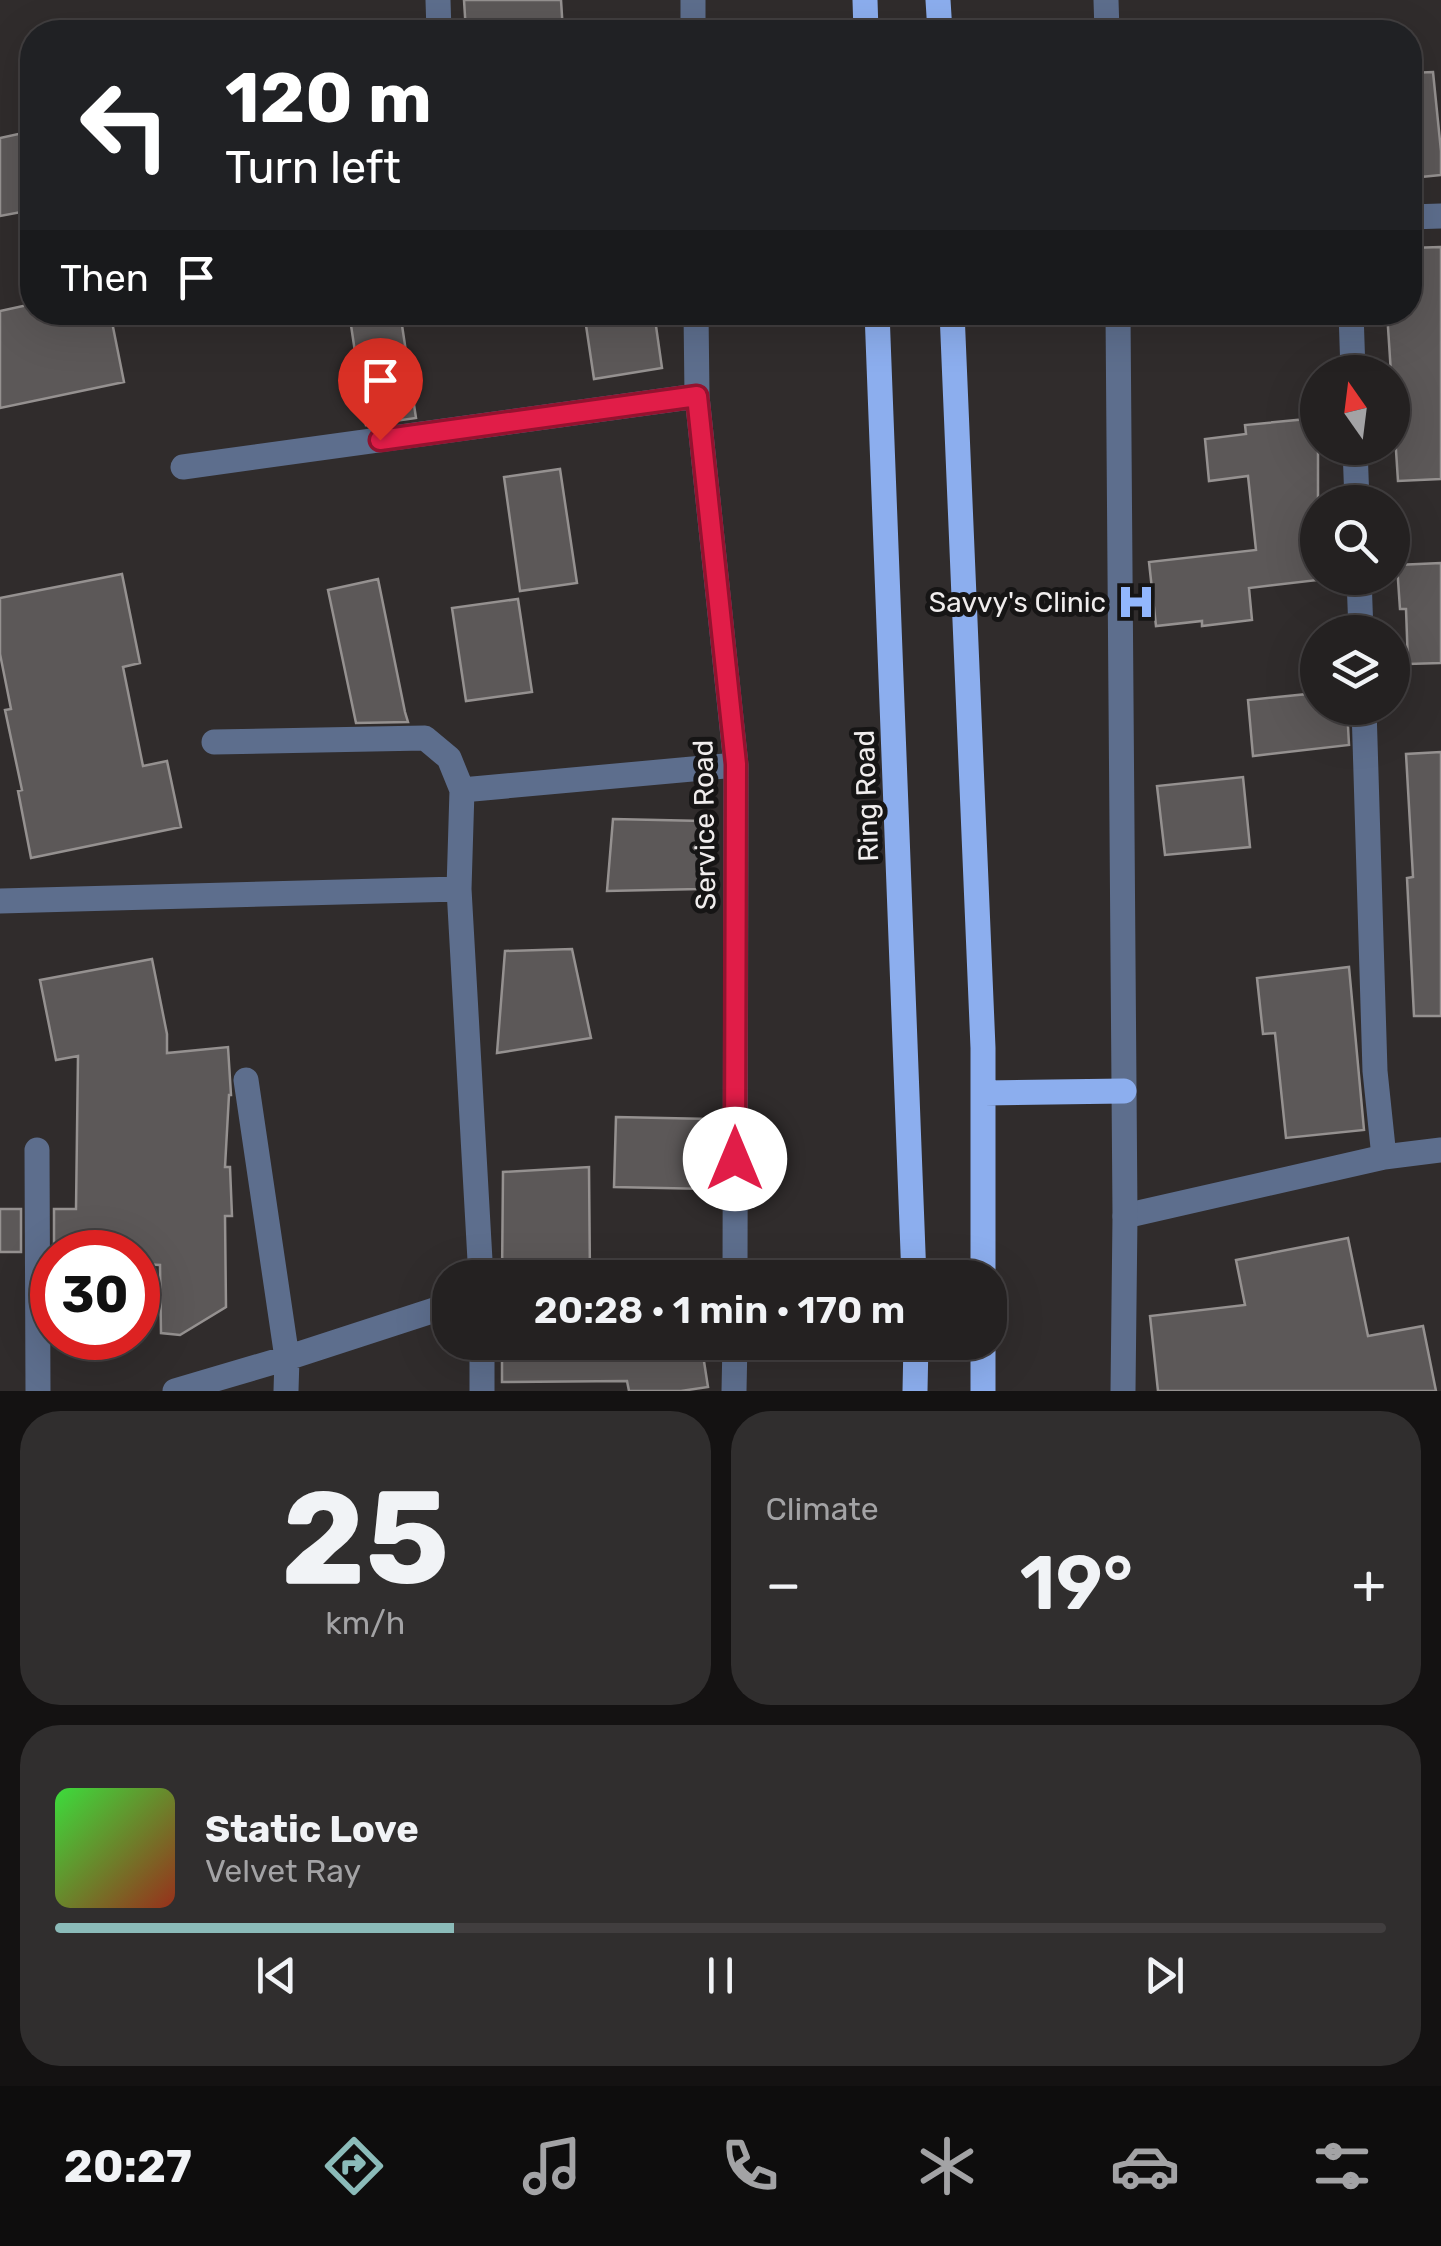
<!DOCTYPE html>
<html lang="en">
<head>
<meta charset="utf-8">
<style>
  body { margin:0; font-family:Rubik,sans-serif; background:#302e2e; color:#f1f3f6; height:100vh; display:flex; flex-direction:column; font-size:38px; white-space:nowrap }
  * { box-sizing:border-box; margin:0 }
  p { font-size:32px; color:#a3a3a5 }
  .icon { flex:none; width:55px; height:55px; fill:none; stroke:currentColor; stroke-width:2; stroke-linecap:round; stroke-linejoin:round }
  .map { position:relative; height:1391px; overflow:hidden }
  .panel { display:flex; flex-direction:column; gap:20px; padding:20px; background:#141212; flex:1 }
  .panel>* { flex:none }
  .guide { position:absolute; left:20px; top:20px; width:1402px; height:305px; border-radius:40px; box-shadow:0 10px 40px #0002,0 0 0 2px #413e3f; background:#202124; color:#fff; overflow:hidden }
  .needle { width:65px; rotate:346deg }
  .fabs { position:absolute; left:1300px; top:355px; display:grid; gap:20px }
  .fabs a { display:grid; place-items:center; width:110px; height:110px; border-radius:50%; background:#242121; box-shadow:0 10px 40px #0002,0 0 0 2px #413e3f; font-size:50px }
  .speed { position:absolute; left:30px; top:1230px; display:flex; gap:20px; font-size:50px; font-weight:700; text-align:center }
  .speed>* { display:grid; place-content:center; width:130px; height:130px; border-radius:50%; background:#242121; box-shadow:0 10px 40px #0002,0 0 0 2px #413e3f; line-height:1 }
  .speed .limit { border:15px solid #d22; background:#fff; color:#111 }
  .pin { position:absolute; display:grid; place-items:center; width:85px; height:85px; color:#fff; margin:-102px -42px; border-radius:50% 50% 50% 0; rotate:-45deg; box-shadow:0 0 10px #0007 }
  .pin .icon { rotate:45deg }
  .me { position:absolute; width:110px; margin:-55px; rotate:0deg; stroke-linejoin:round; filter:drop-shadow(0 0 8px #0008) }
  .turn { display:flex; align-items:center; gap:35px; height:210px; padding:0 40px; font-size:45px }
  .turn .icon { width:130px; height:130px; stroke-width:2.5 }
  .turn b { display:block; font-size:70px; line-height:85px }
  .then { display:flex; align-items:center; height:95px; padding:0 40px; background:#0003; gap:20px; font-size:38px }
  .big { font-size:75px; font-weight:600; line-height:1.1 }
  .panel .card { flex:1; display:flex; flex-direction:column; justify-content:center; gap:15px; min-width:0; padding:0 35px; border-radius:40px; background:#302e2e }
  .panel .dial { align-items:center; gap:0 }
  .dial b { font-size:130px; line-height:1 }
  .song { display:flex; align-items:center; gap:30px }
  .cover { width:120px; height:120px; border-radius:15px; background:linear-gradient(135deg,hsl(120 70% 55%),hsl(10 70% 35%)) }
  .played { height:10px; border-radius:5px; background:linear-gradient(90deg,#8bbbb9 30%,#413e3f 30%) }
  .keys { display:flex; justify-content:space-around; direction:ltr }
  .heat { display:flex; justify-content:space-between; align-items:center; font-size:55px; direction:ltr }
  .panel .tiles { flex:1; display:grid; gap:20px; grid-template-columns:1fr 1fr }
  .card:last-child { grid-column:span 2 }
  .trip { position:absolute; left:432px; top:1260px; width:575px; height:100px; border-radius:40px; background:#242121; box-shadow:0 10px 40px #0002,0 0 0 2px #413e3f; font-weight:600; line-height:100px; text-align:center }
  .tabs { display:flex; height:160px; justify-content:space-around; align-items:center; background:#0e0d0d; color:#a3a3a5 }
  .tabs .icon { width:70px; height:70px }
  .tabs .selected { color:#8bbbb9 }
  .tabs b { font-size:45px; color:#f1f3f6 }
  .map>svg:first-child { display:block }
  .building { fill:#5c5858; stroke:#959190; stroke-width:2.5 }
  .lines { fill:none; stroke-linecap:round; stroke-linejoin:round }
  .minor { stroke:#5d6e8d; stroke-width:25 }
  .tertiary { stroke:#5d6e8d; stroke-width:25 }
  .primary { stroke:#8caeee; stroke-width:25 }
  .route-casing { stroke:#92132f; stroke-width:25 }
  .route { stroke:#e11d48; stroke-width:18 }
  .labels { text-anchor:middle; stroke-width:10; stroke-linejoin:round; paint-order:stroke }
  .poi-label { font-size:28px; fill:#f0eded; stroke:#161515; text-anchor:end }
  .street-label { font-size:28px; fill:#f0eded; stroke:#161515 }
</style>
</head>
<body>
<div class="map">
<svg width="1441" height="1391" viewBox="0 0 1441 1391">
  <rect width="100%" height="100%" fill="#302c2c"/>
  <path class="building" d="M464,0h97l2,32h-97z
    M1433,72l8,79v24l-31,3v-105z
    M32,131v79l-32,6v-78z
    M1441,247v232l-43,2 -11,-169h23v-64z
    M32,304v8h78l14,70 -124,26v-97z
    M349,312h51l16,106 -50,7z
    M584,312h70l8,56 -68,11z
    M1318,418v162l-69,8 3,32 -50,6v-5l-46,5 -7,-64 107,-12 -8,-74 -39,5 -4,-42 41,-5 -1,-9z
    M560,469l17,114 -57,8 -16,-114z
    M1441,563v100l-33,1 -2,-55h-6l-3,-44z
    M122,574l18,89 -17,4 20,99 24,-5 14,66 -150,31 -13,-67 4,-1 -17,-80 6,-1 -11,-55v-56z
    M378,579l27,133 3,10 -52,1 -28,-133z
    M518,599l14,93 -66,9 -14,-93z
    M1318,693v15h29l2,37 -96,11 -5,-56z
    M1441,752v264h-27l-7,-138 6,-1 -7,-123z
    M1243,777l7,70 -85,8 -8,-69z
    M613,819l90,2 -4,68 -92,2z
    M572,949l19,89 -94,15 8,-102z
    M152,959l15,75v19l61,-6 3,48h-2l-4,72h5l2,49h-7l1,91 -46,28 -19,-2 -1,-68 -22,-1v-12h-84v-43h22l2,-153 -22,4 -16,-80z
    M1349,967l15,163 -78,8 -11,-105 -12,1 -6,-56z
    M616,1117l94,2 -1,70 -95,-2z
    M589,1167l1,111h-88l1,-106z
    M0,1209h21v43h-21z
    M1348,1238l20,98 55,-10 13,65h-278l-8,-75 95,-11 -9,-45z
    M502,1342h199l7,45 -27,4h-52l-2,-10 -125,1z"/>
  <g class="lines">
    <path class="minor" d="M438,0l1,32
      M693,0v32
      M1410,217l31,-1
      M696,312l1,84 39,369 -1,513
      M1351,312l2,60
      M1355,448l2,54
      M183,467l514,-71
      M1359,578l2,54
      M1364,708l11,363 9,86
      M214,742l211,-4 24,20 13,32
      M0,901l459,-12
      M246,1080l41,278 -1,33
      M37,1150l1,241
      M1125,1216l259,-59 57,-7
      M481,1278l-22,-389 3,-99 274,-25
      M175,1391l112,-33 163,-53
      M482,1391v-49
      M734,1391l1,-49"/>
    <path class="tertiary" d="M1106,0l1,32
      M1118,312l7,904 -2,175"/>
    <path class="primary" d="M865,0l1,32
      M938,0l2,32
      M877,312l37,966
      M952,312l31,736v230
      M984,1093l140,-2
      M915,1391l1,-49
      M983,1391v-49"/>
  </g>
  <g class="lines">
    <g class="route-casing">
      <path id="route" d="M380,440l317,-44 39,368 -1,395"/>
    </g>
    <use href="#route" class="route"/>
  </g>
  <defs>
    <g id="hospital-bare" transform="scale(3)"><path d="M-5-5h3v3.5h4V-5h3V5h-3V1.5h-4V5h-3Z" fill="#92b7fd" stroke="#161515" stroke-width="2.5" paint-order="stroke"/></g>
  </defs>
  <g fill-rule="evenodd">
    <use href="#hospital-bare" x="1136" y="602"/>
  </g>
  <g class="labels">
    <g class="poi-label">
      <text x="1106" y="612">Savvy's Clinic</text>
    </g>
    <g class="street-label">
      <text transform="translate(866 796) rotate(-92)" y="10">Ring Road</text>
      <text transform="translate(704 825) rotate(-91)" y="10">Service Road</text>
    </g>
  </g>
</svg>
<div class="fabs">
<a><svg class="needle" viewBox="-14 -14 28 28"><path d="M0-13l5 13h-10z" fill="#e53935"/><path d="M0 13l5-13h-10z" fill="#a3a3a5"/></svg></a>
<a><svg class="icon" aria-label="search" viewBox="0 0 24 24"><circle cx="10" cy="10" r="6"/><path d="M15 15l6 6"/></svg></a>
<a><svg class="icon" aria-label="layers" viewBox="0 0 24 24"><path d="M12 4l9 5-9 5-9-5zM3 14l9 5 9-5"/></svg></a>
</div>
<div class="speed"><div class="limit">30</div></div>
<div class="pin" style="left:380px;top:440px;background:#d93025"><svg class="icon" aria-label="arrive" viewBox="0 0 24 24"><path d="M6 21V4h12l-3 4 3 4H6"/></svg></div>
<svg class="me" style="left:735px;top:1159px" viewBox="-20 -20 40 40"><circle r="19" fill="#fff"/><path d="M0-13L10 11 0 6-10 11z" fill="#e11d48"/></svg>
<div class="trip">20:28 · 1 min · 170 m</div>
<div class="guide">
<div class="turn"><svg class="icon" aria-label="left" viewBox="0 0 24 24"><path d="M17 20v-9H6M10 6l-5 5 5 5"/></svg><div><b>120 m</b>Turn left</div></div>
<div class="then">Then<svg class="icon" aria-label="arrive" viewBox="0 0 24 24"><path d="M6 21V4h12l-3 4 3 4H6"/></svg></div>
</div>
</div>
<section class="panel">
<div class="tiles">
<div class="card dial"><b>25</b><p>km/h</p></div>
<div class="card"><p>Climate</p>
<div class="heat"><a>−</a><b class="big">19°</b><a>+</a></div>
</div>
<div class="card">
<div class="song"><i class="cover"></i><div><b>Static Love</b><p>Velvet Ray</p></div></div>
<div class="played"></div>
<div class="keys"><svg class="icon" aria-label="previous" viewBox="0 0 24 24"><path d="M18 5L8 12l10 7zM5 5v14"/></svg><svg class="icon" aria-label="pause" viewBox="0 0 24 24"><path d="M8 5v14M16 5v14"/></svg><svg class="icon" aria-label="next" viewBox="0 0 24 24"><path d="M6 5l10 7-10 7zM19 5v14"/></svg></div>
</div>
</div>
</section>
<nav class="tabs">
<b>20:27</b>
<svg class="icon selected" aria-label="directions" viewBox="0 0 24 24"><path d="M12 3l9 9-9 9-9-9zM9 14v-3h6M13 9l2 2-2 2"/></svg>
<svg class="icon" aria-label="music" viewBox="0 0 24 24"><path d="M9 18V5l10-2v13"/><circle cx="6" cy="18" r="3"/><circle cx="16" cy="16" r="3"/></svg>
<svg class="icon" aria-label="phone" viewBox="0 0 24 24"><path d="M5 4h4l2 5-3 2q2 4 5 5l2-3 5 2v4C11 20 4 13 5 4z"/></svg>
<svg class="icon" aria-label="climate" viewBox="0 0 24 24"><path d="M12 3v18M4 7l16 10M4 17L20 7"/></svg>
<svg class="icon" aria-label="car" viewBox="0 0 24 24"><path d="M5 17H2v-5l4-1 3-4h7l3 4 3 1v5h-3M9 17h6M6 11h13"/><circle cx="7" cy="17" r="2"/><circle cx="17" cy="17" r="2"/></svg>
<svg class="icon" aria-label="filters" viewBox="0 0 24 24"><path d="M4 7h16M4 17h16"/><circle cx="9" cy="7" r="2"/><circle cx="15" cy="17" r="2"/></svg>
</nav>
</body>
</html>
